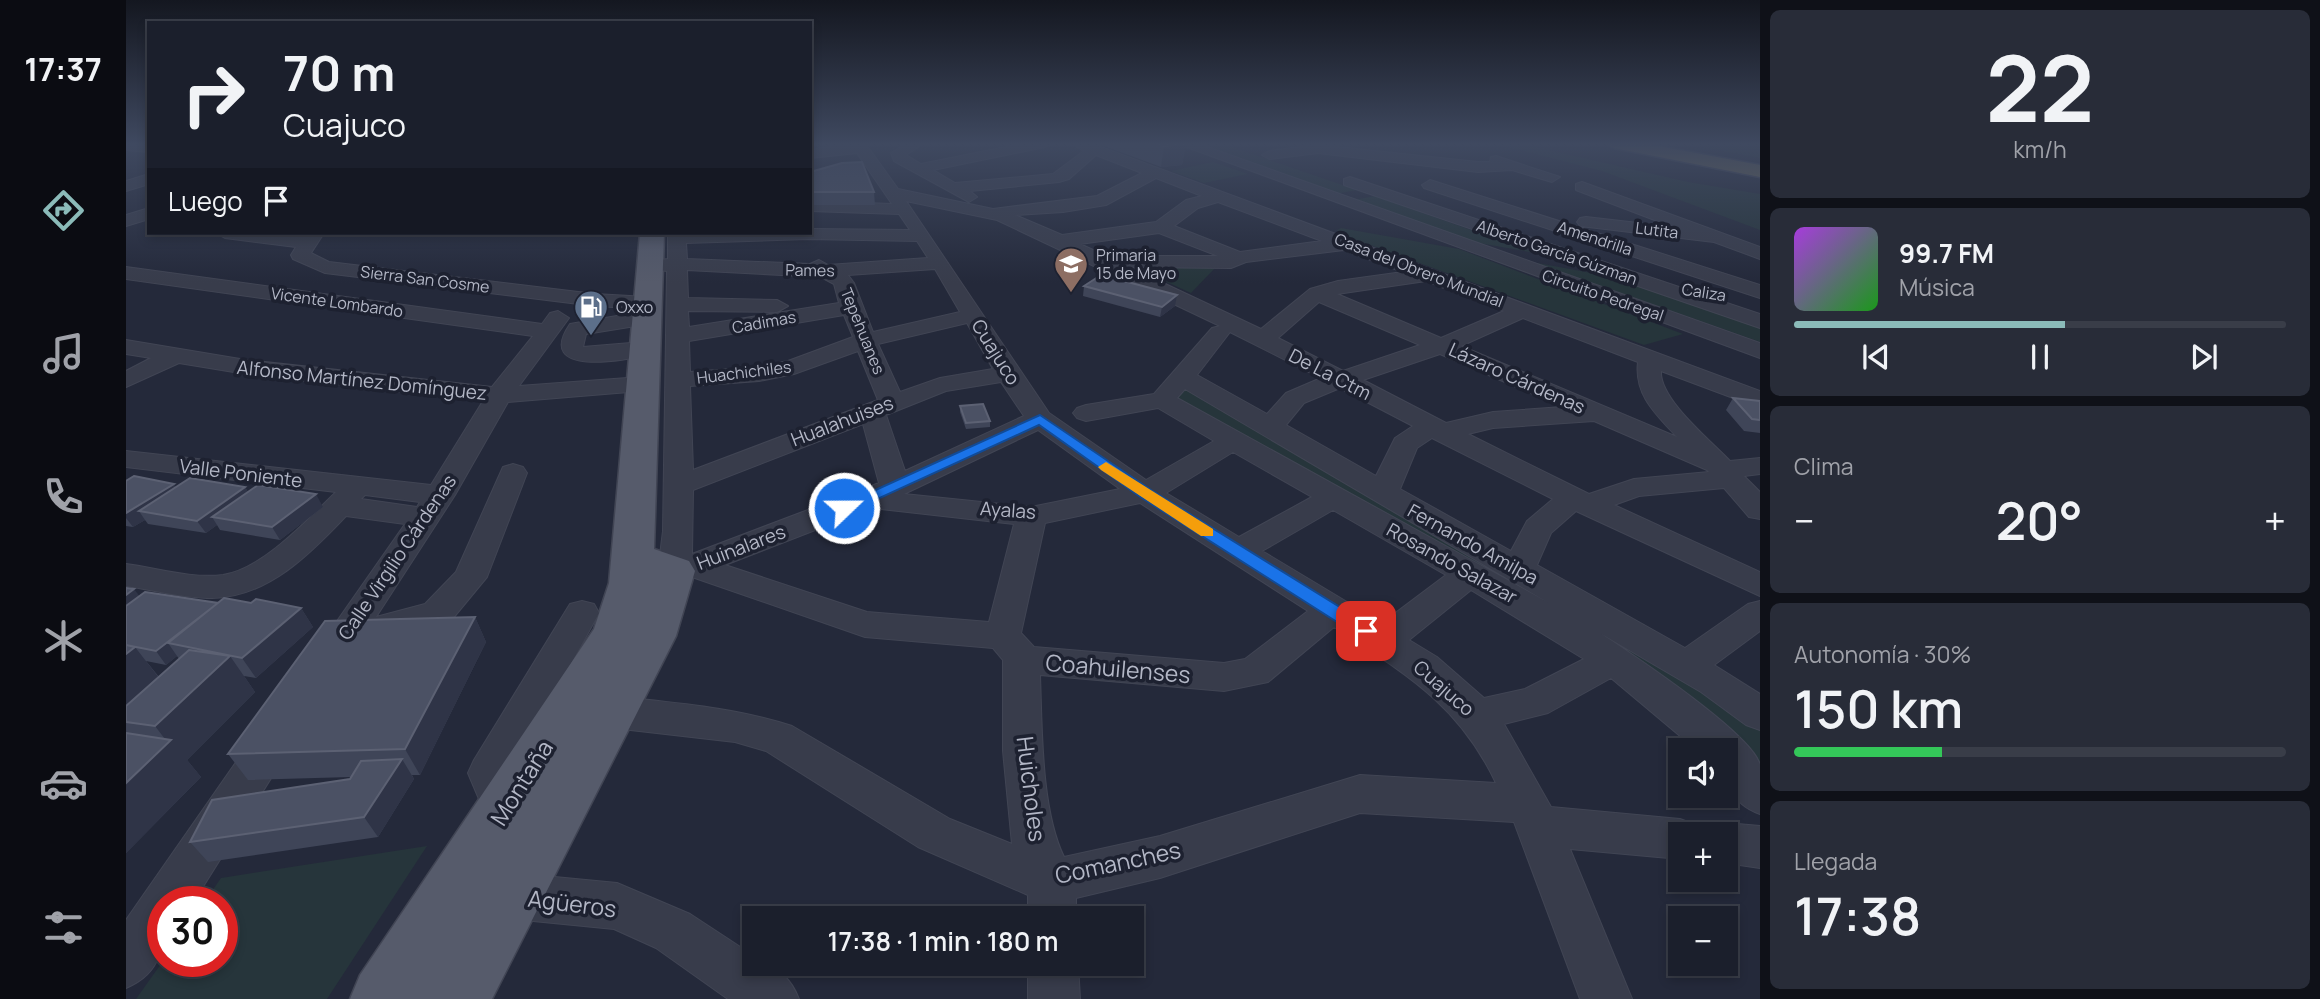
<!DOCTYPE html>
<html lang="es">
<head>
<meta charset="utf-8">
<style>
  body { margin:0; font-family:Manrope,sans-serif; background:#282c38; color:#f1f3f6; height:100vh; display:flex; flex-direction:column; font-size:26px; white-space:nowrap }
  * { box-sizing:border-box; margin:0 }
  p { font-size:23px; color:#a0a2a9 }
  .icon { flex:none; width:38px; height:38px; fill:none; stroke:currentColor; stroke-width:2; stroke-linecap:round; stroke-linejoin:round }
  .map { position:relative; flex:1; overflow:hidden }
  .details { display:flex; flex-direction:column; gap:10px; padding:10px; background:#0f1118; width:560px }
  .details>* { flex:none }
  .guide { position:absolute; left:21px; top:21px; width:665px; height:214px; border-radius:0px; box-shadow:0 4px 10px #0003,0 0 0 2px #393d48; background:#1b1f2c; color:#f1f3f6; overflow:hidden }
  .controls { position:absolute; left:1542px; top:738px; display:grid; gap:14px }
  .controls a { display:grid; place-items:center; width:70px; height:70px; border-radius:0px; background:#1b1f2c; box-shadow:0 4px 10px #0003,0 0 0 2px #393d48; font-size:35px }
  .speed { position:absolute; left:21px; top:886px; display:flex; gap:14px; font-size:35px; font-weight:700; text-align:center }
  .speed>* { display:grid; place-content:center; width:91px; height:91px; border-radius:50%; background:#1b1f2c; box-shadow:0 4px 10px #0003,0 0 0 2px #393d48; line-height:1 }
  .speed .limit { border:10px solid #d22; background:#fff; color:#111 }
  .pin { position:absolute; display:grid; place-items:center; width:60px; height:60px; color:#fff; margin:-30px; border-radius:14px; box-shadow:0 4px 10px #0006 }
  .me { position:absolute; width:77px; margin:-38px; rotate:68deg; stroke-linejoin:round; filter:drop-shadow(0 0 5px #0008) }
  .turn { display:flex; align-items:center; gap:24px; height:147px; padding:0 21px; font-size:32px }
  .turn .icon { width:91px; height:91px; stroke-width:2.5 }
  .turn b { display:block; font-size:49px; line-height:60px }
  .then { display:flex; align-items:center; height:66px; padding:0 21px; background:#0003; gap:14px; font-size:26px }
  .big { font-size:52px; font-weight:600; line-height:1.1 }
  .details .widget { flex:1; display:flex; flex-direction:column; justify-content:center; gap:10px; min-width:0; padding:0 24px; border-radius:10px; background:#282c38 }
  .details .dial { align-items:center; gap:0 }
  .dial b { font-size:91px; line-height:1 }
  .song { display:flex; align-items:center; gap:21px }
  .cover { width:84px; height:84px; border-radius:10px; background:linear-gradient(135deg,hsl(280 70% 55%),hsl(120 70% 35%)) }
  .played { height:7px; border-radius:4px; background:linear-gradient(90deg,#8bbbb9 55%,#393d48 55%) }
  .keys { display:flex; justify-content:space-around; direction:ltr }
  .heat { display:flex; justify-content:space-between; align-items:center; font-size:38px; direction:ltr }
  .charge { height:10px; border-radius:5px; background:linear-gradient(90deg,#34c759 30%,#393d48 0) }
  .trip { position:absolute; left:616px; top:906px; width:402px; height:70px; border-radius:0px; background:#1b1f2c; box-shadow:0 4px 10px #0003,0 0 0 2px #393d48; font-weight:600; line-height:70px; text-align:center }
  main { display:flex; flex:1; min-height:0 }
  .menu { display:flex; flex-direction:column; width:126px; justify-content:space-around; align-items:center; background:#0b0c12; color:#a0a2a9 }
  .menu .icon { width:49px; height:49px }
  .menu .on { color:#8bbbb9 }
  .menu b { font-size:32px; color:#f1f3f6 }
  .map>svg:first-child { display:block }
  .green { fill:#26353b }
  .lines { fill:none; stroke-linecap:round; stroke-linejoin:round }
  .minor-casing { stroke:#414554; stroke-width:2 }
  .major-casing { stroke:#414554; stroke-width:3 }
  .highway-casing { stroke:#404453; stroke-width:3 }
  .minor { fill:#383c4b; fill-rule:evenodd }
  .major { fill:#565b6b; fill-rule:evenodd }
  .highway { fill:#706b55; fill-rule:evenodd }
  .wall { fill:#3f4558; fill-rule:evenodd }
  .shaded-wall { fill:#2f3447 }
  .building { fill:#4b5164; stroke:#5c6173; stroke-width:2 }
  .route { fill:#1a73e8; stroke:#114b97; stroke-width:2 }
  .slow { fill:#f59e0b }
  .labels { text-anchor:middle; stroke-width:7; stroke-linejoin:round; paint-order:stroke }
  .far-street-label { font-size:16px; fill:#b3b7c6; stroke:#1d2130 }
  .far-poi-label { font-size:16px; fill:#b3b7c6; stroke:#1d2130; text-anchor:start }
  .street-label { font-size:19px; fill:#b3b7c6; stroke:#1d2130 }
  .near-street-label { font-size:23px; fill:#b3b7c6; stroke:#1d2130 }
</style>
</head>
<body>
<main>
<nav class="menu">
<b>17:37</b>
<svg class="icon on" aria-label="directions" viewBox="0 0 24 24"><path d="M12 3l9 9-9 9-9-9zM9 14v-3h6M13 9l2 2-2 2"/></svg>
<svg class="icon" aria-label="music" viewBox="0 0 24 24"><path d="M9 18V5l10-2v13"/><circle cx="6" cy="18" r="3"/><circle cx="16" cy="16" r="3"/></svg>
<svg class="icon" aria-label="phone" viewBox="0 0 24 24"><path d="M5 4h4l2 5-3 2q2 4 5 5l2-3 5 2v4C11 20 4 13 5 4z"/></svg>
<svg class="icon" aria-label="climate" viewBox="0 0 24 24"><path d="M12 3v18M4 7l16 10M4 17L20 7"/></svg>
<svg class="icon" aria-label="car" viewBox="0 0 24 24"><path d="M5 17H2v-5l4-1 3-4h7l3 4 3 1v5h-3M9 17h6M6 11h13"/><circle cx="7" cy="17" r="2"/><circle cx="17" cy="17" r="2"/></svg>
<svg class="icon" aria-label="filters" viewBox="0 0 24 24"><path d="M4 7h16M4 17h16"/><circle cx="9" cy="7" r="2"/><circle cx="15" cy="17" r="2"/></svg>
</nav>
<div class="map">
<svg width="1634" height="999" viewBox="0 0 1634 999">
  <rect width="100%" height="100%" fill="#24293a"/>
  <path class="green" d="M1065,143h29l137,47 -21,4z
    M1367,143h24l171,39 72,12v36l-158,-59z
    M1555,143h79v15z
    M1087,162l35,12 -44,9 -33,-12z
    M1249,196l161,57 -63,-11 -120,-42z
    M1215,228l118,21 224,85 -39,11 -304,-111 -3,-4z
    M1406,262l87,16 141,48v16z
    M1001,264l89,3 -25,26z
    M1062,386l512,297 60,45v53l-29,-41 -556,-341z
    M301,846l-100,153h-191l27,-38h59v-60h-17l16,-23z"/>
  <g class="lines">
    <g class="minor-casing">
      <path id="minor" d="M0,143l23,1v8l-23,-2z
        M725,143h14l33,46 95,20 104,-13 45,-23 -46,-18 -27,24 -10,3 -89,9 7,6 -8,5 -75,-41 -3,-8 16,-10h17l-18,12 15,9 104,-21h27l-7,4 -112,23 22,13 98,-9 31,-23 -14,-8h20l670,248v17l-99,-37c-2,28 50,70 69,90l30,-3v16l-16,2 16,16v27l-11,-2 -25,-29 -85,8 -25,9 146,67v24l-184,-85 -25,22 -14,32 148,83 63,-44 12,-3v30l-46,34 46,29v36l-14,-5 -45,-33 -101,-59c30,20 153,101 160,132 0,15 0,34 0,49 -32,-12 -34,-33 -34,-63h-28l-87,-73 -63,35 -44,11 47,83 129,12 16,6 4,10h-20v24l-110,-10 62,150h-52l-66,-177 -154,-9 -200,65 -84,20v21h-48v-24l-110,-48 -152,-96 -31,-9 -122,-14 -14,-5 -6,-11 6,-11 14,-5c61,7 121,11 179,30l158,93 62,25 -9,-93v-91l-10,-12 -128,-11 -173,-60 -18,5 -12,-3 -4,-8 5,-40 4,-260 -16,-2 -3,-4 3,-4 17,-2v-26h142v-4l100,1 -11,-16 -89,-3v-10l82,3 -35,-51 -47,5v-8zM1030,178l46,18 -16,4 -30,22 -94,13 -47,-20 48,-3 43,-7zM780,201l91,19 223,106 -8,2 -58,66 -68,11 -9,3 -4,5 4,5 9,3 72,-13 56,33 -68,39 -97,-67zM1092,202l104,39 -82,11 -66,-26 24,-18zM1033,233l59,23h-112l-26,-12zM682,239l109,2 11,17 -100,7 -9,-5 -9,4 -123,-5 -1,-16zM1218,250l59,22 -65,9 -28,8 -49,40 -132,-62 102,1 15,-6zM809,269l25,43 -87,20 -19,-49 -6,-8zM561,270l134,7 13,7 5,19 -150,24 -1,-16 89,1 11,-6 -11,-6 -89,-2zM1300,281l78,30 -63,27 -104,-44zM1193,302l101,43 -77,26 -65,-33zM718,315l9,22 -65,24 -29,6 -69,5 -1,-31zM1397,318l115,44c-4,33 18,52 39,75l-216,-91zM841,323l26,46 -53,9 -40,14 -22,-48zM1104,332l91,46 -35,15 -19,21 -70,-39zM732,351l20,49 -185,70 -3,-84 69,-5 35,-7zM1314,354l123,53 -70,5 -47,11 -83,-43zM875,382l23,34 -119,55 -19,-56 60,-24zM1214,388l73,38 -18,12 -19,38 -90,-51 18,-22zM1059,389l364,214 -372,-205zM1468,421l113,49 2,2 -75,7 -45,15 -121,-60 25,-6zM737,424l16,59 -187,71 1,-64zM912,430l82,59 -89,18 -127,-13zM1306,438l121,61 -26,22 -16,30 -111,-62 17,-41zM1107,452l79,45 -73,40 -73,-44zM1014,503l168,108 -63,48 -21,4 -190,-16 -13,-14 24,-110zM746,508l142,16 -25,98 -122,-10 -142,-47zM1207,510l113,65 -64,48 -120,-72zM1345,590l113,69 -59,30 -41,9 -47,-41 -28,-17zM1208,627c70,46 124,76 162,156l-136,-8 -200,61 -96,21c-23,-47 -22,-128 -24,-182l184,16 44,-9z
        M1050,143h20l564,200v15z
        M1192,145l160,17h12l1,-5 5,-1 64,21 -8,5 -40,-12 -34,2 -160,-19 -49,6 -7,-4 7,-4z
        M23,174v10l-23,7v-10z
        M1224,177l410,137v14l-416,-143v-6z
        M1304,180l330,105v13l-336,-110 -2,-3z
        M1456,182l178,65v12l-46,-17 -134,-16 -3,-4 3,-4 6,-1 87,10 -97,-37v-6z
        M23,208v11l-23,7v-11z
        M90,233h51l36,4 3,-4h18l-13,20 18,9 266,32 52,3 11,6 -11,6 -52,-3 -270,-33 -32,-14 -2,-4 5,-8 -71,-9z
        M0,267l416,57 8,-11 8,-2 11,7 -50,68 122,-9 9,2 3,5 -3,5 -9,2 -133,11 -53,93 -79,122 49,-13 31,-32 47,-105 10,-3 10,3 4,6 -40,104 -38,46 -69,18 -13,-4 -2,-4c-13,20 -19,39 -46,31l-5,-10 91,-130 -59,-8c-36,38 -78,81 -134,82 -29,0 -58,-8 -86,-12v-22c31,4 65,15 97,11 40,-6 85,-56 113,-83l-210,-25v-16l305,34 52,-84 -237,-27 -67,-11 -53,24v-16l25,-13 -25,-4v-14l120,20 246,27 41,-51 -407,-57zM239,495l55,7 -3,5 -56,-8z
        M520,311l8,2 3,5 -3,5 -68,11 -3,13 60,-5 8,2 4,5 -4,5c-27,7 -117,23 -81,-30z
        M456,601l12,3 5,9 -88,159 31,10 6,13 -6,13 -15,6 -48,-15 -11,-26 6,-13 96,-156z
        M143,730l14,5 6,12 -6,12 -89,142h-31c0,38 4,70 -37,87v-68l129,-185z
        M1600,823l34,3v42l-34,-5v-28h-19l3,-6z
        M387,873l104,10 73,31 64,42v8c23,0 37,15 45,35h-71l-72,-51 -42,-19 -101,-10 -17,-7 -7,-16 7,-16z
        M902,964h50l2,35h-52z"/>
    </g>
    <g class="major-casing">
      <path id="major" d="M514,233h24l-10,316 35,12 6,10 -19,65 -184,363h-70l2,-3 -2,3h-72l10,-24 234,-346 15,-46z"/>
    </g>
    <g class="highway-casing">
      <path id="highway" d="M1479,143h37l118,22v12l-146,-29z"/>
    </g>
    <use href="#minor" class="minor"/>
    <use href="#major" class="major"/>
    <use href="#highway" class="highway"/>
  </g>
  <path class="wall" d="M970,143h86l4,1 -4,21 -21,2z
    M684,172l64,20 1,13h-65z
    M958,286l91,20 -15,11 -77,-21z
    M1607,398l27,3v32l-16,-2 -18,-21z
    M834,406l30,15v6l-24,2 -6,-17z
    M0,481l50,6h69l3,5 75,15 -43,33 -60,-10 -3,-5 -11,8 -58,-9 -3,-4 -12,7 -7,-1z
    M0,588l13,8 79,7h33l50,5 12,19 -57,51 -12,-2 11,16 -68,68 14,17 -75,76zM51,656l2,3 -20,18 -13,-16 20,4z
    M349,617l11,25 -66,133h-8l2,4 -36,58 -170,25 -18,-20 160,-63 1,-2 -103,3 -20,-26z"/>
  <path class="shaded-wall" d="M1060,144l-4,21 -21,2 3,-21z
    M1051,295l-2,11 -15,11 2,-10z
    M48,484l8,12 -43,15 6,9 -12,7 -7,-9v-5z
    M119,487l8,13 -41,17 5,8 -11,8 -9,-12z
    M190,494l7,13 -43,33 -8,-13z
    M8,589l10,13 -18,14v-21z
    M175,608l12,19 -57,51 -14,-20z
    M349,617l11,25 -66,133 -15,-26z
    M42,643l9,13 -11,9 -10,-14z
    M9,647l28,36 -37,32v-61z
    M104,656l25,36 -68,68 14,17 -75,76v-70l42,-40 -13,-17z
    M276,759l12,20 -36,58 -14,-20z"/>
  <path class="building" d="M1028,143h28l4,1 -22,2z
    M736,162l12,30h-64v-20l32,-9z
    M975,275l76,20 -15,12 -78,-21z
    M1607,398l27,3v19l-8,-1z
    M857,404l7,17 -24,2 -6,-17z
    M8,476l40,8 -48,29v-32z
    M64,478l55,9 -48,34 -58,-10z
    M132,485l58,9 -44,33 -60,-10z
    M0,588l8,1 -8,6z
    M19,592l73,11 -62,48 -30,-6v-39z
    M98,598l27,5 5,-4 45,9 -59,50 -74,-15z
    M349,617l-70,132 -177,5 97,-133z
    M0,645l9,2 -9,7z
    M63,650l41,6 -75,70 -29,-4v-16z
    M0,733l45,7 -45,43z
    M276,759l-38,58 -174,25 22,-42 138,-21 11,-18z"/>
  <linearGradient id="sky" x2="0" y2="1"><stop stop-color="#141720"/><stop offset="0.51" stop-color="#3f4960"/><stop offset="1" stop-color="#3f4960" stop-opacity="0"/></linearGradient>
  <rect width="1634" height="283" fill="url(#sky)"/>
  <path class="route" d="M914,415l111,75 221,137 3,4 -3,5h-13l-220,-140 -100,-71 -190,87 -5,1 -8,-5z"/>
  <path class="slow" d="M980,462l107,67v7h-12l-100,-66 -3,-3z"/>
  <defs>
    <g id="school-pin" transform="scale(1.75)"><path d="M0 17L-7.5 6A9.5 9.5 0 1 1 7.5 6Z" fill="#8d6e63" stroke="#1d2130"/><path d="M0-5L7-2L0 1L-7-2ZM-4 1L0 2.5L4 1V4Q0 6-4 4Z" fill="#fff"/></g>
    <g id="fuel-pin" transform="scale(1.75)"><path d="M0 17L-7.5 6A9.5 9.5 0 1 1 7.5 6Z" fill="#5c6f8a" stroke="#1d2130"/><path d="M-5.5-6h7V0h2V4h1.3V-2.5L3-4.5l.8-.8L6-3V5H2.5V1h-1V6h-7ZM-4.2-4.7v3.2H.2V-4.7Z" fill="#fff"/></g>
  </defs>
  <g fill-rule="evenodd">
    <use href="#school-pin" x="945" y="264"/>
    <use href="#fuel-pin" x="465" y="307"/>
  </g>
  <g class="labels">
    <g class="far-street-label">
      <text transform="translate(1531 230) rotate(7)" y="6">Lutita</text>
      <text transform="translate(1469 238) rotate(18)" y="6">Amendrilla</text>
      <text transform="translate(1431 252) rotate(19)" y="6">Alberto García Gúzman</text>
      <text transform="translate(684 270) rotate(1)" y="6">Pames</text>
      <text transform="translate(1293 270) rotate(21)" y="6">Casa del Obrero Mundial</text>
      <text transform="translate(299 279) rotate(7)" y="6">Sierra San Cosme</text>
      <text transform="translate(1578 292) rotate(9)" y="6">Caliza</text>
      <text transform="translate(1477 295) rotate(19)" y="6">Circuito Pedregal</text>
      <text transform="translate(211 302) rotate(8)" y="6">Vicente Lombardo</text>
      <text transform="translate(638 322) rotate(-10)" y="6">Cadimas</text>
      <text transform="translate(737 331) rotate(68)" y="6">Tepehuanes</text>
      <text transform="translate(618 372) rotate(-7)" y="6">Huachichiles</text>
    </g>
    <g class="far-poi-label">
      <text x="970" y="261">Primaria<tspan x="970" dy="18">15 de Mayo</tspan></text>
      <text x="490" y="313">Oxxo</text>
    </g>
    <g class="street-label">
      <text transform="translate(870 352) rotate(58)" y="7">Cuajuco</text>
      <text transform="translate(1204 374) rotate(27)" y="7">De La Ctm</text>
      <text transform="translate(1391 378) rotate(24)" y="7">Lázaro Cárdenas</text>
      <text transform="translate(236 380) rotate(6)" y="7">Alfonso Martínez Domínguez</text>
      <text transform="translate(716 421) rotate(-21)" y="7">Hualahuises</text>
      <text transform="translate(115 473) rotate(7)" y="7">Valle Poniente</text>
      <text transform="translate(882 510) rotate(4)" y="7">Ayalas</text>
      <text transform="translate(1347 544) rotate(29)" y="7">Fernando Amilpa</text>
      <text transform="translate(615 547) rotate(-21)" y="7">Huinalares</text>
      <text transform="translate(271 557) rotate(-56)" y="7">Calle Virgilio Cárdenas</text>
      <text transform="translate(1326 563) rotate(29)" y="7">Rosando Salazar</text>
      <text transform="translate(1318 688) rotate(41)" y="7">Cuajuco</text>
    </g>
    <g class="near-street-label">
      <text transform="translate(992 669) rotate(5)" y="8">Coahuilenses</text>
      <text transform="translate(396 783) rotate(-58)" y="8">Montaña</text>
      <text transform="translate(905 789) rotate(83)" y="8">Huicholes</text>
      <text transform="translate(992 863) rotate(-12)" y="8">Comanches</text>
      <text transform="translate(446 904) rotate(7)" y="8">Agüeros</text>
    </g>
  </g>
</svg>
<div class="controls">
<a><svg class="icon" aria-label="sound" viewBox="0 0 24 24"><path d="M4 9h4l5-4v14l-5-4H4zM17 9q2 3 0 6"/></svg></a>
<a>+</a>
<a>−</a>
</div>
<div class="speed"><div class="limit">30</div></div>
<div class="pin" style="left:1240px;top:631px;background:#d93025"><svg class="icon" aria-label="arrive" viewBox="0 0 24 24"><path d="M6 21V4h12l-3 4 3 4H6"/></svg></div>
<svg class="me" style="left:718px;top:508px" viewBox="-20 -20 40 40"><circle r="17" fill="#1a73e8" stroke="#fff" stroke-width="3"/><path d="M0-11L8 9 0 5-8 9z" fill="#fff"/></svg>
<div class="trip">17:38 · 1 min · 180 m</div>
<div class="guide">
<div class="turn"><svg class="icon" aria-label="right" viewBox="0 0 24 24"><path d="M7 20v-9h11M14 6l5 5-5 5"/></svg><div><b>70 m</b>Cuajuco</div></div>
<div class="then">Luego<svg class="icon" aria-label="arrive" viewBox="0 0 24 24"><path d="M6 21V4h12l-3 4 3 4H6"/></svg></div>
</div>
</div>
<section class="details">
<div class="widget dial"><b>22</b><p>km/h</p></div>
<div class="widget">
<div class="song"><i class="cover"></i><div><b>99.7 FM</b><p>Música</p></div></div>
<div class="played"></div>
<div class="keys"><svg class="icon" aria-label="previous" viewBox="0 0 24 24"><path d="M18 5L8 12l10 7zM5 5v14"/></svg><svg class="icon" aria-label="pause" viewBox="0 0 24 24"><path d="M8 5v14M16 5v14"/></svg><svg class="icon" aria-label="next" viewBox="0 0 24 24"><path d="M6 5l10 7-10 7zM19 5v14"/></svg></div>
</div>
<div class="widget"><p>Clima</p>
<div class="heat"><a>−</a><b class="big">20°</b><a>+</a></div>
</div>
<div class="widget"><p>Autonomía · 30%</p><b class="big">150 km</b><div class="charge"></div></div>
<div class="widget"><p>Llegada</p><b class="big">17:38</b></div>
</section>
</main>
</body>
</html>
